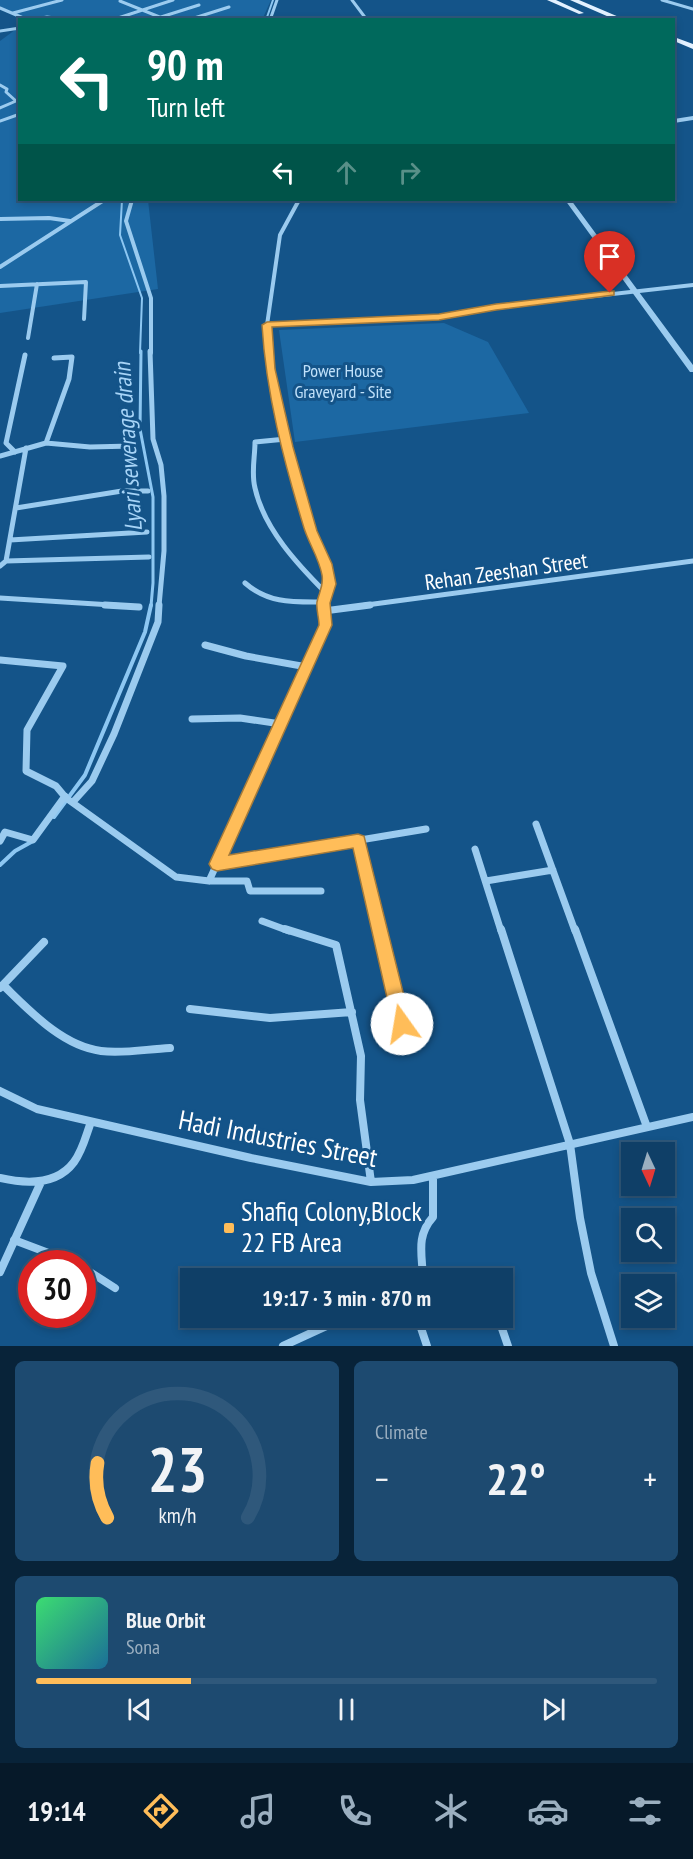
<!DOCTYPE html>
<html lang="en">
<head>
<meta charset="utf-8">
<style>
  body { margin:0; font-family:"PT Sans Narrow",sans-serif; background:#1d4a70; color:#f1f3f6; height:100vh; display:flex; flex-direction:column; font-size:22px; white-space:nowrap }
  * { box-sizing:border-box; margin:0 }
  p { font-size:20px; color:#9bafc0 }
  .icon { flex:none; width:33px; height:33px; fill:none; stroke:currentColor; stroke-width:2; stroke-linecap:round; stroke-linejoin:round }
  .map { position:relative; height:1346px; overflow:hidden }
  .details { display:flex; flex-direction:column; gap:15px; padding:15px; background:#082339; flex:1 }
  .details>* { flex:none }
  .hud { position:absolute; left:18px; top:18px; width:657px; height:183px; border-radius:0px; box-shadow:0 3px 9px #0003,0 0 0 2px #2f587b; background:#00695c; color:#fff; overflow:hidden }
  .needle { width:39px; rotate:176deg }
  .fabs { position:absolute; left:621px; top:1142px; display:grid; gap:12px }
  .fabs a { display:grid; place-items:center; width:54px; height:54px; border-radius:0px; background:#0f3f67; box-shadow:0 3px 9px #0003,0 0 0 2px #2f587b; font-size:30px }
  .speed { position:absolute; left:18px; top:1250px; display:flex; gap:12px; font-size:30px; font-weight:700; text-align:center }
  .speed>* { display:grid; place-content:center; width:78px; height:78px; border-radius:50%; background:#0f3f67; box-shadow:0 3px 9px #0003,0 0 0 2px #2f587b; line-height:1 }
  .speed .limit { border:9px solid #d22; background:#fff; color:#111 }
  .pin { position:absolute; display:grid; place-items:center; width:51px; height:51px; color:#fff; margin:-62px -26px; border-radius:50% 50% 50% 0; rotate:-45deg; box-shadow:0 0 6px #0007 }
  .pin .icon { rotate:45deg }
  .me { position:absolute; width:66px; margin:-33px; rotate:347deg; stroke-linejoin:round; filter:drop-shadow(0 0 4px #0008) }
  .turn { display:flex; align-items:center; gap:21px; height:126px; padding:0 30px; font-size:27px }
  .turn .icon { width:78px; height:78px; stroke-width:2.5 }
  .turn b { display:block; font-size:42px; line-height:51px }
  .lanes { display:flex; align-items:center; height:57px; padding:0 30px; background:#0003; justify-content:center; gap:30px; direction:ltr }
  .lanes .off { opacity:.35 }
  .big { font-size:45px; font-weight:600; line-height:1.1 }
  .details .widget { flex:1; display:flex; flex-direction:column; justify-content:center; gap:9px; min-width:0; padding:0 21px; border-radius:9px; background:#1d4a70 }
  .details .dial { align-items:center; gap:0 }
  .dial svg { height:156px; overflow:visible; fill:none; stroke:#2f587b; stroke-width:7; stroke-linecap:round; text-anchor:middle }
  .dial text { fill:#f1f3f6; stroke:none }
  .song { display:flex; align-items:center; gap:18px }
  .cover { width:72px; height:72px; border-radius:9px; background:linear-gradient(135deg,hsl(140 70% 55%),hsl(200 70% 35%)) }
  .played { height:6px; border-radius:3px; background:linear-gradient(90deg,#ffbd59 25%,#2f587b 25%) }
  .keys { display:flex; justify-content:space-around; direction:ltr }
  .heat { display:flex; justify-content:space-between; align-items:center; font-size:33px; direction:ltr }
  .details .tiles { flex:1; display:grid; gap:15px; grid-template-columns:1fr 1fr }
  .widget:last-child { grid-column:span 2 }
  .trip { position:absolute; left:180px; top:1268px; width:333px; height:60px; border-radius:0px; background:#0f3f67; box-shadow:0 3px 9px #0003,0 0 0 2px #2f587b; font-weight:600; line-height:60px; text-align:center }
  .tabs { display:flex; height:96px; justify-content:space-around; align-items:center; background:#061929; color:#9bafc0 }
  .tabs .icon { width:42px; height:42px }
  .tabs .on { color:#ffbd59 }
  .tabs b { font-size:27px; color:#f1f3f6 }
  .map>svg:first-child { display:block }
  .green { fill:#1c68a3 }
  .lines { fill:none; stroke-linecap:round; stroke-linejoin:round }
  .stream-far2 { stroke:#8dc7f2; stroke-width:2 }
  .stream-far1 { stroke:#8dc7f2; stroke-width:3 }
  .stream { stroke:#8dc7f2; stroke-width:4 }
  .minor-far4 { stroke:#9bcbef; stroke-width:3 }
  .minor-far3 { stroke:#9bcbef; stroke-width:4 }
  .minor-far2 { stroke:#9bcbef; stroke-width:5 }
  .minor-far1 { stroke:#9bcbef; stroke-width:7 }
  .minor { stroke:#9bcbef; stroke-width:8 }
  .tertiary { fill:#9bcbef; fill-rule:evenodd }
  .primary { fill:#e3f1ff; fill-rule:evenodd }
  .route { fill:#ffbd59; stroke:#a67b3a; stroke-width:1.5 }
  .poi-dot { fill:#ffbd59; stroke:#145489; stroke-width:2 }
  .labels { text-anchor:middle; stroke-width:6; stroke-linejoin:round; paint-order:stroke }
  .far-park-label { font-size:18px; fill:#c1e2fb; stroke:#145489 }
  .street-label { font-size:22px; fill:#fff; stroke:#145489 }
  .water-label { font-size:24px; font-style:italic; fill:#a7d4f7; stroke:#145489 }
  .near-street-label { font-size:27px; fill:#fff; stroke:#145489 }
  .near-poi-label { font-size:27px; fill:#fff; stroke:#145489; text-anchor:start }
</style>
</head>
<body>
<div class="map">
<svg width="693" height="1346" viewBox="0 0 693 1346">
  <rect width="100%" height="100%" fill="#145489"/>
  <path class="green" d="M0,0h271l-9,20h-234l-28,-13z
    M19,27l1,173h128l10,89 -158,24v-272z
    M444,323l44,19 41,71 -234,29 -16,-112z"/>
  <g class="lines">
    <path class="stream-far2" d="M266,20l7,-20
      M122,200l-2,35 22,63 -2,55"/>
    <path class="stream-far1" d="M141,351l-1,78 13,68v86l-2,23"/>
    <path class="stream" d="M54,817l31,-42 60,-143 6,-27
      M0,865l15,-14 18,-10"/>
    <path class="minor-far4" d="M352,0l15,20
      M662,0l31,9
      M120,1l47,19
      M0,8l28,12
      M13,13l49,-13
      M161,17l38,-12
      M31,20l16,-3 23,3
      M112,20l61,-20
      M188,20l41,-13
      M270,20l7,-20
      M0,31l20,-3
      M0,85l7,4 -1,3 10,9 -16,7
      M0,121l20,-7"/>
    <path class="minor-far3" d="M132,200l-6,21 25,77v55
      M0,219l49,-1 21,3
      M0,267l104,-67
      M0,286l86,-4 -2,37
      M267,325l172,-8 57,-10 197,-22
      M28,338l9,-54
      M269,353l-2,-28 13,-90 19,-35"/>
    <path class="minor-far2" d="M150,351l3,88 8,26 3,31v55l-5,55
      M269,351l1,18 18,78 23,84 15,33 3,20 -5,22
      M286,439l-31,3c0,15 -4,31 0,46 9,41 43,77 72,106
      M46,443l44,4 42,-1
      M15,452l-9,-9 19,-88
      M0,456l46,-13 23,-64 3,-22 -18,1
      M16,508l106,-17h26
      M10,540l137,-8
      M6,561l143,-4
      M0,566l6,-5 20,-113
      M245,583c24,21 49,19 79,19
      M0,598l128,8
      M359,606l334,-45"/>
    <path class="minor-far1" d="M105,605l34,2
      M324,611l46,-6
      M205,645l41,11 61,11
      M0,660l63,6 -36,64 -1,41 30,15 10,12 110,79 33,4h38l3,10h71
      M192,719l48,-1 41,6
      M73,802l19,-21 22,-47 44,-112 1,-17
      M536,824l39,107
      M359,840l21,91
      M0,841l5,-9 28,8 32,-44
      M475,849l26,82
      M217,864l209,-35
      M209,881l117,-256 -2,-20
      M486,881l67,-11
      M262,921l27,10"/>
    <path class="minor" d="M285,929l51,16 25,111 -1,44 11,82
      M380,929l22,95
      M501,929l69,215 10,74 11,55 23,73
      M575,929l72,198
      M3,985c27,26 59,61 98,66 22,3 46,-2 69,-3
      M0,988l44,-46
      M190,1009l80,9 82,-6
      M0,1091l37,18 214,49 120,24 42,-2 280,-63
      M0,1178c26,6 57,7 74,-16 9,-12 12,-27 17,-40
      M14,1240l61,23
      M82,1267l33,21
      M0,1272l41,-90
      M423,1278c-1,-24 -7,-42 10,-61v-41
      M498,1317l10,29
      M421,1328l6,18
      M283,1346l63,-29"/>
    <path class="tertiary" d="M693,116v4l-19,3v-4z
      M565,200h6l122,165v7h-3z"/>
    <path class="primary" d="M547,0h9l28,13 -5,1z
      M570,0h9l47,20h-10z
      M674,37l19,7v5l-19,-8z"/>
  </g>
  <path class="route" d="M610,291h4v4l-118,15 -57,10 -167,7 3,42 18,78 24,84 15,33 4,20 -6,19 2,22 -103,230 129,-21 6,2 47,188 -3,6 -6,2 -6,-2 -3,-6 -40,-176 -136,23 -5,-2 -3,-5 110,-239c0,-7 -3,-16 -2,-23 2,-10 7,-16 5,-27 -3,-17 -13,-31 -18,-47 -20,-66 -38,-134 -42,-203l5,-3 172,-8 57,-10z"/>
  <rect class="poi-dot" x="223" y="1222" width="12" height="12" rx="3"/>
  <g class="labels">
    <g class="far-park-label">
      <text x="343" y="377">Power House<tspan x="343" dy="21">Graveyard - Site</tspan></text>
    </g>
    <g class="street-label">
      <text transform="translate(506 571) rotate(-8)" y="8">Rehan Zeeshan Street</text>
    </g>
    <g class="water-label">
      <text transform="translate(128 447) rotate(-94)" y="8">Lyari sewerage drain</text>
    </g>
    <g class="near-street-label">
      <text transform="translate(278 1139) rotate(11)" y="9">Hadi Industries Street</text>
    </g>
    <g class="near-poi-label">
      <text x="241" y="1221">Shafiq Colony,Block<tspan x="241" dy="31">22 FB Area</tspan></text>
    </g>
  </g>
</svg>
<div class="fabs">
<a><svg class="needle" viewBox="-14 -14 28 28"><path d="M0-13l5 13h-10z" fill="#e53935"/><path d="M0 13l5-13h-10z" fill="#9bafc0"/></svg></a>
<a><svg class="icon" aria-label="search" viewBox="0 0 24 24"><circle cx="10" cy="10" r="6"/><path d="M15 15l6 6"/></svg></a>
<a><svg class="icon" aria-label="layers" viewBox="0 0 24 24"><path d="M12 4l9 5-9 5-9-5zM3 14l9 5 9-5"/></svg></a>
</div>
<div class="speed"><div class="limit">30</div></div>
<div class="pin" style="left:610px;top:293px;background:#d93025"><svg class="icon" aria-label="arrive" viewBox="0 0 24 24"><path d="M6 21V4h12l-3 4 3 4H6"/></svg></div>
<svg class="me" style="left:402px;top:1024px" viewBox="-20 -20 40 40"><circle r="19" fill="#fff"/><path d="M0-13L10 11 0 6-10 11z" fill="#ffbd59"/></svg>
<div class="trip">19:17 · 3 min · 870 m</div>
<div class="hud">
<div class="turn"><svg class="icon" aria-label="left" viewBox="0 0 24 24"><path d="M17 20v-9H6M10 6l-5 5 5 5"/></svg><div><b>90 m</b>Turn left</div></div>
<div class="lanes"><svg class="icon" aria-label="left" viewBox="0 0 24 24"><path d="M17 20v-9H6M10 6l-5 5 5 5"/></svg><svg class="icon off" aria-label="ahead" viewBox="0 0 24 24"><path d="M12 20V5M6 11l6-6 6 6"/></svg><svg class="icon off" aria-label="right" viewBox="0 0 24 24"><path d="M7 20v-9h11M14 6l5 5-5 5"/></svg></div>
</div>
</div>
<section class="details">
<div class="tiles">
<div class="widget dial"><svg viewBox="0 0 100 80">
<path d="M14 69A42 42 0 1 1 86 69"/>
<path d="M14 69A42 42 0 0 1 9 41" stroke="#ffbd59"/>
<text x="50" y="56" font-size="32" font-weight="700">23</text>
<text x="50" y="72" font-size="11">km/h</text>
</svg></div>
<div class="widget"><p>Climate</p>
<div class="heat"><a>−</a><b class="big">22°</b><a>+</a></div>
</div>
<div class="widget">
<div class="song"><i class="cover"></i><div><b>Blue Orbit</b><p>Sona</p></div></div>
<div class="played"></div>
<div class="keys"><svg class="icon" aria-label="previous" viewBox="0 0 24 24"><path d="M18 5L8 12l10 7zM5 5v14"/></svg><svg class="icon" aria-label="pause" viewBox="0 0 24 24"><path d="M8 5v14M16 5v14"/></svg><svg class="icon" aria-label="next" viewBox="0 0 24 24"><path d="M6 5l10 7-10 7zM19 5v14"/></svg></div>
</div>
</div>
</section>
<nav class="tabs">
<b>19:14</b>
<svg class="icon on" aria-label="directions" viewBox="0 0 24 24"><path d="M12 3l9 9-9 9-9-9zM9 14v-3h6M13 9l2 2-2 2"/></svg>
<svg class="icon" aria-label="music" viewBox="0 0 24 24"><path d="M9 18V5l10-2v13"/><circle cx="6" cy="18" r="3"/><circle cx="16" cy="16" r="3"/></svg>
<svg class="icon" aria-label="phone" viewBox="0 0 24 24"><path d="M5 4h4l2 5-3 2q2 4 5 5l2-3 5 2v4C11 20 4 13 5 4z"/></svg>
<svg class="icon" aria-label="climate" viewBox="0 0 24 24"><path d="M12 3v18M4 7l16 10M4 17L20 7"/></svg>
<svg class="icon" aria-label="car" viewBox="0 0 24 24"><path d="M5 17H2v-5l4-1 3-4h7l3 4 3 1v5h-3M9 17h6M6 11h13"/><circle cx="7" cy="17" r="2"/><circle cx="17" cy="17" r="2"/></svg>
<svg class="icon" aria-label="filters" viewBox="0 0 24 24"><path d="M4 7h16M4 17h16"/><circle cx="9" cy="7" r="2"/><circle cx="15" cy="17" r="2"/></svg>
</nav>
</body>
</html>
